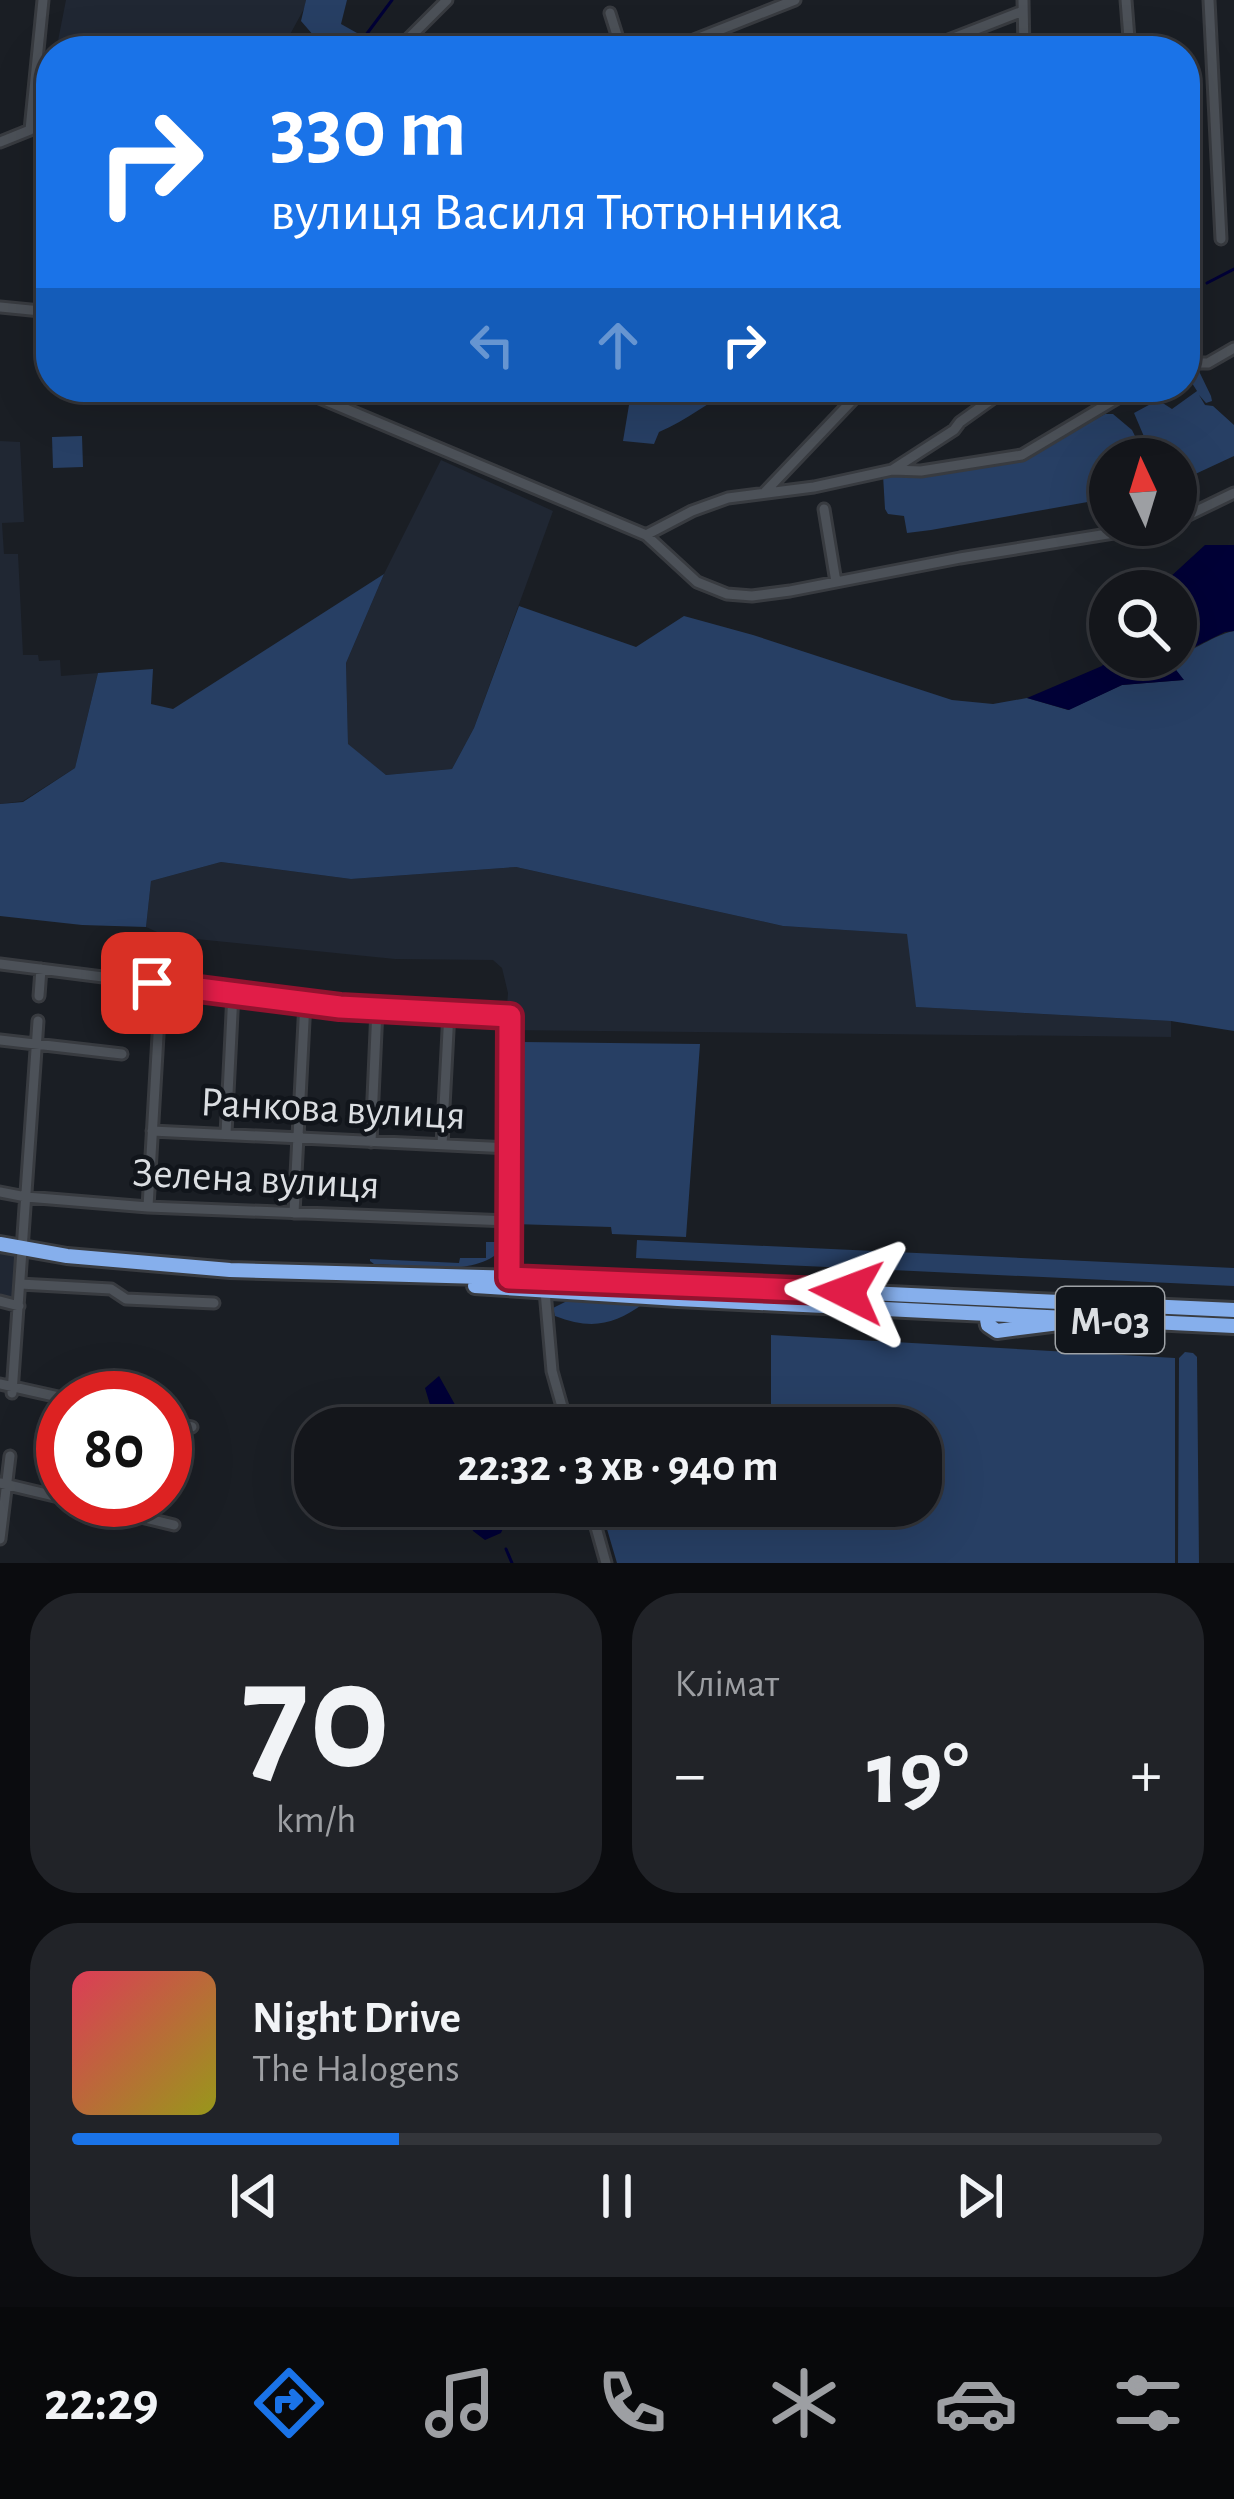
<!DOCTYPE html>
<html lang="uk">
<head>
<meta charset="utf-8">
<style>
  body { margin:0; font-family:"Alegreya Sans",sans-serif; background:#212328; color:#f1f3f6; height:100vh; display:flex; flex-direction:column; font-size:45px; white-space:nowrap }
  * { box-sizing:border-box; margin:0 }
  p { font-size:39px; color:#9d9fa3 }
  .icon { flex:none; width:66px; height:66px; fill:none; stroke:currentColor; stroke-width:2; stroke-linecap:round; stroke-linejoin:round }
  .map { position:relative; height:1563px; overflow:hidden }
  .drawer { display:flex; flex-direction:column; gap:30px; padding:30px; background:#0b0c0f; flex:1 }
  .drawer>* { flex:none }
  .banner { position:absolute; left:36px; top:36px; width:1164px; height:366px; border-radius:48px; box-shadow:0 12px 48px #0002,0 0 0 3px #33353a; background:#1a73e8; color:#fff; overflow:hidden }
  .needle { width:78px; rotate:356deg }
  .fabs { position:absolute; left:1089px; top:438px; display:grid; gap:24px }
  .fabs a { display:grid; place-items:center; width:108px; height:108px; border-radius:50%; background:#14161b; box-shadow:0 12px 48px #0002,0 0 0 3px #33353a; font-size:60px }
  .speed { position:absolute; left:36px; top:1371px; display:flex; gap:24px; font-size:60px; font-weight:700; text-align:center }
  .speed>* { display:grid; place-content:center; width:156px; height:156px; border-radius:50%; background:#14161b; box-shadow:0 12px 48px #0002,0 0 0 3px #33353a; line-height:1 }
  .speed .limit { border:18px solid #d22; background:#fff; color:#111 }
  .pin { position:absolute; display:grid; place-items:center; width:102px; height:102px; color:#fff; margin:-51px; border-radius:24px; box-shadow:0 6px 18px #0006 }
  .me { position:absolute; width:132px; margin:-66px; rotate:273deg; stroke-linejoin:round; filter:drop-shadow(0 0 9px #0008) }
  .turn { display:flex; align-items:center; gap:42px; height:252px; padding:0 36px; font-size:54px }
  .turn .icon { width:156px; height:156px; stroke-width:2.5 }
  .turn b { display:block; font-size:84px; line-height:102px }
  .lanes { display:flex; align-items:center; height:114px; padding:0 36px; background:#0003; justify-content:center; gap:60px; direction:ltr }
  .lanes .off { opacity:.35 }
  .big { font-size:90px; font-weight:700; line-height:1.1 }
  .drawer .widget { flex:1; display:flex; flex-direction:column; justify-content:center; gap:18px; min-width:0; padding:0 42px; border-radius:48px; background:#212328 }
  .drawer .dial { align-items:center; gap:0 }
  .dial b { font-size:156px; line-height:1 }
  .song { display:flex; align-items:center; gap:36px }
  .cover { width:144px; height:144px; border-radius:18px; background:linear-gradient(135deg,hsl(350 70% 55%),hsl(60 70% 35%)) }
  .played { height:12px; border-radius:6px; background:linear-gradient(90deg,#1a73e8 30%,#33353a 30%) }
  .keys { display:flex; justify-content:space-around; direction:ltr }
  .heat { display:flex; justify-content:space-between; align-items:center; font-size:66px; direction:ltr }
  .drawer .tiles { flex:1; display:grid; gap:30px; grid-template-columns:1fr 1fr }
  .widget:last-child { grid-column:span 2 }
  .trip { position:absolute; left:294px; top:1407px; width:648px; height:120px; border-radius:48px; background:#14161b; box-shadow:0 12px 48px #0002,0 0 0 3px #33353a; font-weight:700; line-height:120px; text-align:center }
  .menu { display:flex; height:192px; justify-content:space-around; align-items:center; background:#08090b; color:#9d9fa3 }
  .menu .icon { width:84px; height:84px }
  .menu .selected { color:#1a73e8 }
  .menu b { font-size:54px; color:#f1f3f6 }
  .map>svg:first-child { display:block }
  .built { fill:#202733 }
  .green { fill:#273f64 }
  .water { fill:#000036 }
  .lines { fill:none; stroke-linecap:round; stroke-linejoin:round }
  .stream { stroke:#000036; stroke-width:3 }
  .minor-casing { stroke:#383b40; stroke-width:15 }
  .highway-casing { stroke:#383b40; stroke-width:20 }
  .minor { stroke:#4c5158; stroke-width:9 }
  .highway { stroke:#86afec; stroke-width:14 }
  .route-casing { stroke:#92132f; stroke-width:30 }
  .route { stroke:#e11d48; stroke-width:21 }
  .labels { text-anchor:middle; stroke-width:9; stroke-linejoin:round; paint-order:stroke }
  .shield { fill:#11151b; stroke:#9ea2a6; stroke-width:3 }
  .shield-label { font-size:39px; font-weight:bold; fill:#dbdee2 }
  .street-label { font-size:42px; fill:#dbdee2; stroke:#11151b }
</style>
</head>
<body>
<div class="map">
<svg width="1234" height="1563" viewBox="0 0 1234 1563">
  <rect width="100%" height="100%" fill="#1a1e24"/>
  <path class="built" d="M66,0h240l-1,7 -24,44h-225z
    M0,441l20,1 4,80 -22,1 2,31h14l5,101h15l1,6 21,-1 1,16 37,-3 -23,95 -52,33 -23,3z
    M441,460l112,51 -79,217 -22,41 -66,6 -38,-30 -2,-82 38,-89z
    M221,862l130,17 165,-12 267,59 125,8 9,73 254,14v16l-666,-7 3,-37 -6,-25 -9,-8 -98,-1 -229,-23 -20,-9 5,-46z
    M0,1253l21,5 -5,45 -16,-4z"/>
  <path class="green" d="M306,0h41l-6,24 16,9 -17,18h-13l-26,-30z
    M1196,365l15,31 1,5 -6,2 -7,-8 6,10 8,1 21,19v31l-58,27v-24h-66v39l-179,32 -24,3 -3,-17 -16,-2 -3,-5 -2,-34 139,-15 83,-46h8l19,16 6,12 10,4 -14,-33 24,-13 14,9 25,-18 -12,-19v-3z
    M632,387h105c-27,14 -50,33 -78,45l-5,12 -31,-3z
    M82,436l1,31 -30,1 -1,-31z
    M384,574l-38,89 2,81 38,31 66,-6 22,-41 45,-122 117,41 48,-31 69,19 199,65 41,4 34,-6 41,12 54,-25 61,-5 -17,-23c24,-1 43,-21 68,-26v400l-63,-10 -255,-14 -9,-73 -124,-8 -267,-59 -165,12 -130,-17 -70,19 -5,46 -64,-2 -82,-9v-112l23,-2 52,-34 23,-95 55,-4 -2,35 22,5z
    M523,1042l177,2 -14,193 -74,-3 -1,-7 -97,-3v-22l8,-1z
    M637,1240l597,28v18l-598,-28z
    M486,1242h14l2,7c-27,30 -90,16 -128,15l-4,-3v-2l89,4 1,-5h26z
    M569,1300l74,4c-29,21 -52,26 -88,12l-2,-8z
    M771,1335l404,23v205h-558l-13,-44 166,-2 1,-11h150v-78h-150z
    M1185,1352l8,1 4,4 2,206h-21l1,-205z"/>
  <path class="water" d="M1205,545h29v86l-9,1 -49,24v-65h-21z
    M1110,654v3h56l18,23 -62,5 -53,25 -42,-12 75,-32z
    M439,1376l29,52h-31l-12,-40z
    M464,1506h40l3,13 -6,14 -16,7 -12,-9z"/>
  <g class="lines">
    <path class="stream" d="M354,51l38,-51
      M1207,283l27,-14
      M506,1549l6,14"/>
    <g class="minor-casing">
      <path id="minor" d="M1023,0l1,51
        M1126,0l4,51
        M1209,0l12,239
        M610,13l12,38
        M396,51l51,-51
        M666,51l129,-51
        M920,51l103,-40
        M0,142l30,-12 13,-130
        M0,307l51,5
        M1185,363h23l26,-15
        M298,387l5,4 343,144 51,47 30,12 25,2 38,-5 170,-33 203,-33
        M892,470l29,1 101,-16 114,-68
        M765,492l100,-105
        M824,509l12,73
        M1176,521l58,-28
        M646,535l46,-24 36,-13 86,-11 78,-17 62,-40 6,-8 49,-35
        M0,964l340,43 170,8 -1,263
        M39,996l2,-27
        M0,1040l122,14
        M152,1131l358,17
        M226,1134l7,-141
        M371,1142l6,-133
        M442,1145l7,-133
        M0,1192l26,5 122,10 361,14
        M148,1207l13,-223
        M294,1213l11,-211
        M20,1284l91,5 15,10 88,4
        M545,1291l7,80 16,57
        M0,1301l19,5
        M0,1384l63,14
        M12,1393l26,-372
        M165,1421l27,6
        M0,1483l63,15
        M71,1500l103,25
        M590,1506l16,57
        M0,1539l10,-83"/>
    </g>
    <g class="highway-casing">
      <path id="highway" d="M0,1244l67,12 163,14 357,10 647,30
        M475,1286l203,13 556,27
        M986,1314l2,11 9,6 62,-8"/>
    </g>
    <use href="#minor" class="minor"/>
    <use href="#highway" class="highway"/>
  </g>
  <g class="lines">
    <g class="route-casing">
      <path id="route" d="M152,983l188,24 170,9 -1,262 338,14"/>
    </g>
    <use href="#route" class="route"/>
  </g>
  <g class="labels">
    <rect class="shield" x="1056" y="1287" width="108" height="66" rx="9"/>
    <g class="shield-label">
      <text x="1110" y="1334">М-03</text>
    </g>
    <g class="street-label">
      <text transform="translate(333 1107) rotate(3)" y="15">Ранкова вулиця</text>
      <text transform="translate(256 1177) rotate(3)" y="15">Зелена вулиця</text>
    </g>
  </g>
</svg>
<div class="fabs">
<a><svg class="needle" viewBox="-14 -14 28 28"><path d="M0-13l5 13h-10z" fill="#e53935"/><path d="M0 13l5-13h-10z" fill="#9d9fa3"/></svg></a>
<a><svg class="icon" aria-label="search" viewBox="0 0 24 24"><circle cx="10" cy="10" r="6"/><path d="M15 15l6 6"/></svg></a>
</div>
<div class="speed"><div class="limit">80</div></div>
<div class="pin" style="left:152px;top:983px;background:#d93025"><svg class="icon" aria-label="arrive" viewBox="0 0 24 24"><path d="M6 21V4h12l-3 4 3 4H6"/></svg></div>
<svg class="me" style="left:847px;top:1292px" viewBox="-20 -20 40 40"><path d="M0-17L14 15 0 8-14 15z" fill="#e11d48" stroke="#fff" stroke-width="4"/></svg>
<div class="trip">22:32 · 3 хв · 940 m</div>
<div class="banner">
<div class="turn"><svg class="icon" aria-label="right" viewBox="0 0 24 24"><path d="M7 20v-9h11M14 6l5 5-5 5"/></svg><div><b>330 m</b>вулиця Василя Тютюнника</div></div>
<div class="lanes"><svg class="icon off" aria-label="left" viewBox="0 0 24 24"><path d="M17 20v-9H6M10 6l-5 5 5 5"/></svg><svg class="icon off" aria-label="ahead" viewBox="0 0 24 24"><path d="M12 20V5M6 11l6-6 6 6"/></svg><svg class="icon" aria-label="right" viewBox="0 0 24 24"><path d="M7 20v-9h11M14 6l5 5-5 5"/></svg></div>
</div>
</div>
<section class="drawer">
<div class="tiles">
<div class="widget dial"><b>70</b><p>km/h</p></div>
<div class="widget"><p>Клімат</p>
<div class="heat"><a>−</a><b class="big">19°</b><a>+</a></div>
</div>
<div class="widget">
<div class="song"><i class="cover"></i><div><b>Night Drive</b><p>The Halogens</p></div></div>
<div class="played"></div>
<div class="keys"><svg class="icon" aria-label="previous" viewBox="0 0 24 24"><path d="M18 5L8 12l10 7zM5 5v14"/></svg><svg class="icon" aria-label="pause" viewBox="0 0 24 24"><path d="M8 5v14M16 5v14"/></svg><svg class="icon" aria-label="next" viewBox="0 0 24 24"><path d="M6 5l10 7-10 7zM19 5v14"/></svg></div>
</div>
</div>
</section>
<nav class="menu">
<b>22:29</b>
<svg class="icon selected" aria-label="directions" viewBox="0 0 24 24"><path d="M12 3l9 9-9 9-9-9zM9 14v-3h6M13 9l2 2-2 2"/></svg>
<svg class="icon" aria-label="music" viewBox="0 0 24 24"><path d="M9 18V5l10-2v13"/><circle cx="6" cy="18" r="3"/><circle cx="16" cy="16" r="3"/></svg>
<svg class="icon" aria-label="phone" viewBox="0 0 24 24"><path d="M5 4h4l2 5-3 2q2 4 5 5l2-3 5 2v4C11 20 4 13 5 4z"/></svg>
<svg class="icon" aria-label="climate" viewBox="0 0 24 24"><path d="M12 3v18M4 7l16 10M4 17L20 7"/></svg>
<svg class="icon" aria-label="car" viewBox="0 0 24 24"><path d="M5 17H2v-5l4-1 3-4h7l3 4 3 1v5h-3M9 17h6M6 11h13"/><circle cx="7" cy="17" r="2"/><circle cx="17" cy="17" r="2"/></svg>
<svg class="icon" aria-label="filters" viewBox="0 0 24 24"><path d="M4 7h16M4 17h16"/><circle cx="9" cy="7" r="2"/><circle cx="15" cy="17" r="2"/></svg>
</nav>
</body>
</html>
